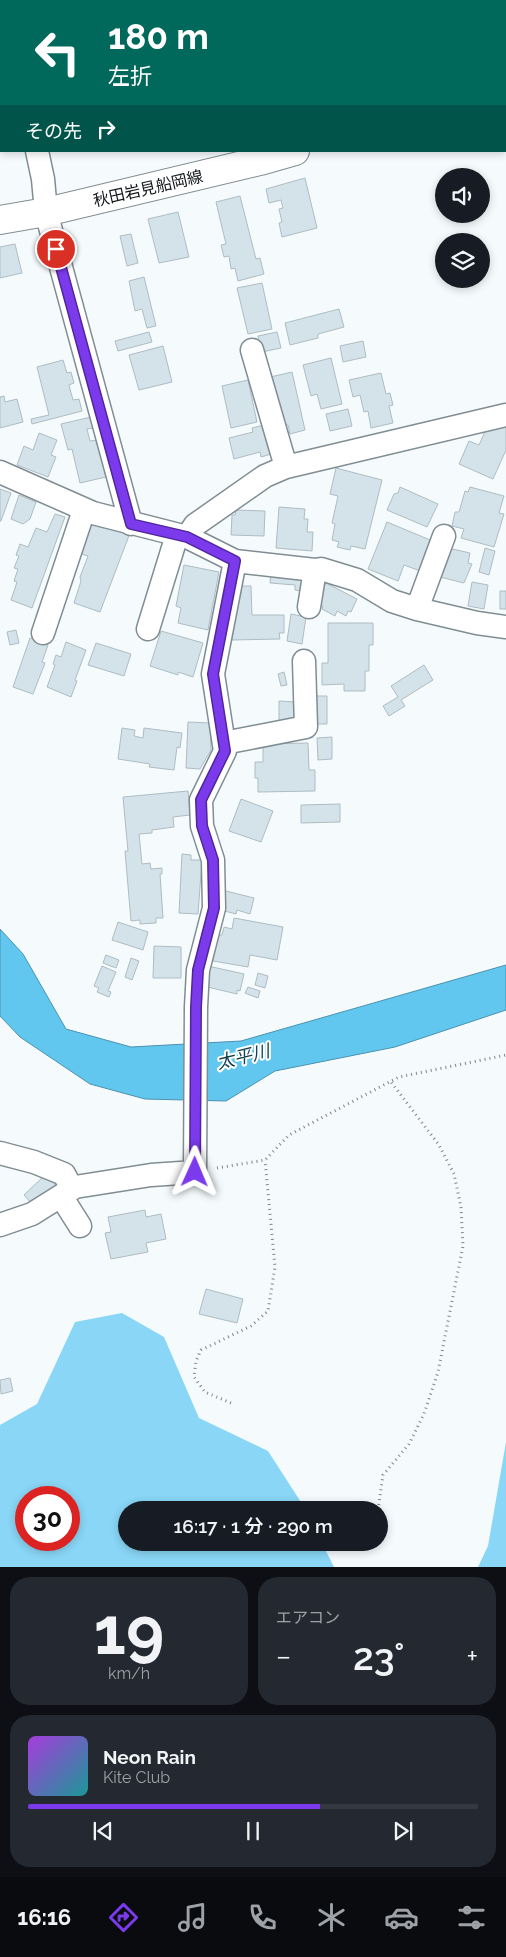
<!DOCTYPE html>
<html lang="ja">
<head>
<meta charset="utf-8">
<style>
  body { margin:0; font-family:Raleway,"Noto Sans JP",sans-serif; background:#242831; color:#f1f3f6; height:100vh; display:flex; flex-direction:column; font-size:19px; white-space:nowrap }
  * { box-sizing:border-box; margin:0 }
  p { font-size:16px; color:#9ea1a6 }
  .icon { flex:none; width:28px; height:28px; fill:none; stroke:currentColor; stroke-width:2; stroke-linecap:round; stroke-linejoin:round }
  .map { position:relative; height:1567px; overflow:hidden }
  .sheet { display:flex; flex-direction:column; gap:10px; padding:10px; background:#0d0f14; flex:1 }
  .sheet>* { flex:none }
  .top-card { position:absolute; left:0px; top:0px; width:506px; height:152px; box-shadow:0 2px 8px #0003; background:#00695c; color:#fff; overflow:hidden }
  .tools { position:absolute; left:435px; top:168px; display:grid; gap:10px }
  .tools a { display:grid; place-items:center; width:55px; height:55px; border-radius:50%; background:#171b24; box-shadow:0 2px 8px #0003; font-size:25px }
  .speed { position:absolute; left:15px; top:1486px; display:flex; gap:10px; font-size:25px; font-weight:700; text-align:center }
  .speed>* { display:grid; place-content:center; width:65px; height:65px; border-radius:50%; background:#171b24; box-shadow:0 2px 8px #0003; line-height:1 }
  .speed .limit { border:8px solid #d22; background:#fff; color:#111 }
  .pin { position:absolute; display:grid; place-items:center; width:42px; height:42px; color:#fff; margin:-21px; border:2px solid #fff; border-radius:50%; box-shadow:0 1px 5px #0007 }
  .me { position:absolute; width:55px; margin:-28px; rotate:1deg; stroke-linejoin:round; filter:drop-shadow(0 0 4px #0008) }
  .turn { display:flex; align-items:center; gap:18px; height:105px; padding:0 25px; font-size:22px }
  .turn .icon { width:65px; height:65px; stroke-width:2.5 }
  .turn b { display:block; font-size:35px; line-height:42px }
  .then { display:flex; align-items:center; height:48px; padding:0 25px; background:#0003; gap:10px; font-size:19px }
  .big { font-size:38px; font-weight:600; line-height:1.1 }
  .sheet .card { flex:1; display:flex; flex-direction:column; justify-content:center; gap:8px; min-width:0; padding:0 18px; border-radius:20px; background:#242831 }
  .sheet .dial { align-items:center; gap:0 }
  .dial b { font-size:65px; line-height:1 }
  .song { display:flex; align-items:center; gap:15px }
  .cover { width:60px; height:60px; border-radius:8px; background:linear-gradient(135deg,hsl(280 70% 55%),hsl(180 70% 35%)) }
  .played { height:5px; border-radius:2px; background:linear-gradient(90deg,#7c3aed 65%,#363941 65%) }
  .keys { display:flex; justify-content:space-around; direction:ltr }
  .heat { display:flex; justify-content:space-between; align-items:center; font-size:28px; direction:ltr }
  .sheet .tiles { flex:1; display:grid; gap:10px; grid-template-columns:1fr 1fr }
  .card:last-child { grid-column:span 2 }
  .trip { position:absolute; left:118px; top:1501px; width:270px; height:50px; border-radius:25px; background:#171b24; box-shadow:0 2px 8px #0003; font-weight:600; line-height:50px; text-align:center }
  .tabs { display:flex; height:80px; justify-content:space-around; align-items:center; background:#090b0e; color:#9ea1a6 }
  .tabs .icon { width:35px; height:35px }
  .tabs .on { color:#7c3aed }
  .tabs b { font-size:22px; color:#f1f3f6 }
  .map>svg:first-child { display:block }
  .forest { fill:#89d6f6; fill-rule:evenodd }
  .water { fill:#62c7ef; stroke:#4a92af }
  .building { fill:#d4e2e9; stroke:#aebcc3 }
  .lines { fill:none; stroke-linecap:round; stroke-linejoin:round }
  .minor-casing { stroke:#808d93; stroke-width:25 }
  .primary-casing { stroke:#808d93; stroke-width:30 }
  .path { stroke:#818789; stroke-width:3; stroke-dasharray:1 4; stroke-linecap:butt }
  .minor { stroke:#fff; stroke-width:22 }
  .primary { stroke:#fff; stroke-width:28 }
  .route-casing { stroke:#51269a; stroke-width:12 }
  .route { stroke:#7c3aed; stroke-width:9 }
  .labels { text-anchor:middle; stroke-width:4; stroke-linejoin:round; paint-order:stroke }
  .street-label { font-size:16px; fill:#111619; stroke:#fff }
  .water-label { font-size:18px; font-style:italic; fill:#134051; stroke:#fff }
</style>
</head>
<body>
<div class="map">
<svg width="506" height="1567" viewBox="0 0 506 1567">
  <rect width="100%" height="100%" fill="#f5fbfd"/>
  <path class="forest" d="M122,1313l42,24 35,81 69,33 38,59h-180v32l196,1 12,24h-334v-142l37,-21 38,-82zM26,1498h43v42h-43z
    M506,1442v125h-28l10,-21z"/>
  <path class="water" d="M0,929l23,25 43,75 65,18 110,-6 265,-76v45l-111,37 -120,24 -49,30 -81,-2 -55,-15 -70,-47 -20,-21z"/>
  <path class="building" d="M426,0h56l1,1h-57z
    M305,178l12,50 -35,9 -3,-14 3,-1 -3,-13 4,-1 -2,-8 -12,3 -3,-14z
    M240,196l16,63 4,-1 4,16 -26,7 -3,-13 -4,1 -2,-13 -5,1 -3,-12 5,-1 -10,-42z
    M178,212l11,45 -30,6 -11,-44z
    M131,234l7,29 -11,3 -7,-30z
    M15,244l7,29 -22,5v-31z
    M144,277l12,49 -9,2 -5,-19 -7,2 -6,-30z
    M262,283l10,46 -24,5 -11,-46z
    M339,309l5,18 -26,7v4l-28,7 -5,-22z
    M149,332l3,10 -34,9 -3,-10z
    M277,332l4,16 -19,4 -4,-16z
    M363,341l3,16 -23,5 -3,-16z
    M163,346l9,36 -33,8 -10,-35z
    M331,358l11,46 -21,5 -4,-15 -6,2 -8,-31z
    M63,360l4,13 4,-1 3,11 -5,2 4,15 6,-1 3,12 -50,13 -1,-5 18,-4 -12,-48z
    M292,372l13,58 -15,4 -2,-9 -7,1 -15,-48z
    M381,373l5,21 4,-1 3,12 -4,1 4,17 -22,5 -3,-17 -4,1 -4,-17 -7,2 -4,-17z
    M248,380l9,42 -26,6 -9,-42z
    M4,396l1,6 12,-3 6,23 -23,6v-31z
    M348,409l4,17 -22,5 -4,-17z
    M91,417l3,11 -7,1 3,12 7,-1 9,37 -26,6 -8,-34 -4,1 -7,-26z
    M506,421v29l-13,29 -34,-15 10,-23 10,4 9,-20z
    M268,424l7,29 -14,4 -1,-5 -26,7 -5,-21 24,-6 -1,-4z
    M39,433l18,7 -6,15 5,2 -8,20 -31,-12 7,-19 9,4z
    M336,468l46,12 -17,69 -14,-3 -1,4 -13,-3 2,-5 -7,-2 3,-16 -3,-1 6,-27 -8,-2z
    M400,487l38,17 -11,23 -40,-17 7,-16 4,-1z
    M470,487l34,9 -5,17 5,1 -10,33 -33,-9 3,-9 -12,-3 3,-14h4l6,-21 3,1z
    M0,489l11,4 -10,28h-1z
    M19,495l17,7 -6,17 -7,5 -12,-5z
    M279,507l26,2 -1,10h4l-1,13h6l-1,19 -36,-3z
    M236,510l29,1 -1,25 -33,-1 1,-20h3z
    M55,514l10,3 -33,91 -21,-8 6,-18 -3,-1 4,-12 -4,-1 5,-12 -3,-1 4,-11 8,3 8,-19 11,4z
    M87,521l43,12 -30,79 -26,-9 7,-22 -1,-4 8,-21 -7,-2z
    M387,522l48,20 -12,30 -19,-7 -6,16 -30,-12z
    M448,548l22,5 -2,10 4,1 -8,19 -24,-6z
    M485,548l10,3 -6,24 -10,-3z
    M184,565l35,7 -11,58 -30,-7 3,-15 -5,-2z
    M271,573l39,3 -2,16 -13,-2v-5l-25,-2z
    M472,582l16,3 -4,24 -16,-3z
    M326,583l31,16 -6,13 -3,-1 -2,5 -9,-5 -2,5 -13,-7 1,-3 -5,-3 1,-8z
    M238,586h13l1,29h32v18h-5l1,6 -48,1v-24z
    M500,591h6v18h-6z
    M291,614l15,3 -4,27 -15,-3z
    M328,623h45v22h-4v26h-4v20h-21v-7l-22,1v-22h6z
    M16,630l3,13 -9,2 -3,-13z
    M161,631l42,12 -10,34 -15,-5v3l-28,-9z
    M30,638l18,7 -6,17 3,1 -12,31 -20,-7z
    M66,642l20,8 -11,30 2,1 -6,16 -24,-10 8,-22 -2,-1 3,-9 5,2z
    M96,643l35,11 -7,22 -36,-11z
    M424,665l9,15 -32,20 4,6 -16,10 -6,-10 15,-9 -7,-11z
    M284,672l3,13 -6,1 -3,-12z
    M311,696h16v28h-16z
    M279,701l17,1 -1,20h-16z
    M188,722l22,1 1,27 -11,19 -14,-1z
    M122,728l13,2 -1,6 9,2 1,-10 38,5 -2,15 -3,-1 -3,23 -25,-3 1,-3 -32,-5z
    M332,737v22l-14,1 -1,-22z
    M308,743l1,27h6v21l-57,1v-14h-3v-16h8v-18z
    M188,791l2,24 -17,2 1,10 -22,3v3l-13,1 3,30 8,-1 1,6 11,-1v6h-2l3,44h-7v5l-16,1v-4l-9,1 -6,-70h3l-5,-54z
    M241,799l32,12 -12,31 -32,-11z
    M340,804v18l-39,1v-18z
    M182,854l9,1v5h11l-4,54 -19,-1z
    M222,890l32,8 -4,16 -13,-4 -1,4 -19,-5z
    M234,918l49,9 -6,33 -27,-5 -2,12 -35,-6 5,-26h4l2,-8 8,2z
    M118,922l30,10 -5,18 -31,-10z
    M154,946l27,1v31h-28z
    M106,955l13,5 -3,8 -13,-5z
    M131,958l8,3 -7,19 -7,-3z
    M102,966l14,6 -8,19 3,1 -2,5 -12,-5 2,-4 -5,-2z
    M208,966l36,8 -4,17 -3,-1v4l-34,-8z
    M258,973l10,3 -3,12 -10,-3z
    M248,987l12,4 -2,7 -13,-5z
    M46,1174l11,13 -24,18 -9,-10z
    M145,1210l1,7 15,-3 5,25 -20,4 2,9 -37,7 -6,-26 6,-1 -3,-15z
    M206,1289l37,10 -6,24 -38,-9z
    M10,1378l3,13 -12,3 -1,-14z"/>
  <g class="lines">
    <g class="minor-casing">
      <path id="minor" d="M293,0v1
        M331,1l5,-1
        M0,8l1,4
        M37,151l6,28 3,33 85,312
        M252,350l34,117
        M0,472l93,41 94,24 48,24 80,9 6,-1 36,11 35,21 25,8 60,14 29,4
        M187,537l8,-12 70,-49 21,-9 220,-52
        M309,607l6,-37
        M417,609l27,-73
        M148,629l29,-94
        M43,633l41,-123
        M224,743l82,-16 -2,-66
        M0,1153l34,9 30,12 8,15
        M61,1196l19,30
        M0,1225l32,-11 43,-27 76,-12 44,-3 1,-165 2,-37 16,-62 -1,-48 -11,-34 -1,-26 24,-49 -12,-77 22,-113"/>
    </g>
    <g class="primary-casing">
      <path id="primary" d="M505,91l1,-1
        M0,220l46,-8 214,-51 35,-10"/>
    </g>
    <path class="path" d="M217,1168l48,-8 24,-25 110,-58 107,-22
      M231,1403l-26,-11 -11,-15 2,-16 5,-11 50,-24 17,-15 7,-44 -10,-107
      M378,1510l5,-35 26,-31 15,-30 14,-42 25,-126 -2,-39 -7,-33 -15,-29 -48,-63
      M371,1547l1,-5"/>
    <use href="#minor" class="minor"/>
    <use href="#primary" class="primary"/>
  </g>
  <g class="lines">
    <g class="route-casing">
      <path id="route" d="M56,249l75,275 56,13 48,24 -22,113 12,77 -24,49 1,26 11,34 1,48 -16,62 -2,37 -1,165"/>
    </g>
    <use href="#route" class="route"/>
  </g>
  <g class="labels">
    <g class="street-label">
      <text transform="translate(148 188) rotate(-13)" y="6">秋田岩見船岡線</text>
    </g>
    <g class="water-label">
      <text transform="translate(243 1057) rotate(-14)" y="6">太平川</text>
    </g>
  </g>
</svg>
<div class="tools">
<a><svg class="icon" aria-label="sound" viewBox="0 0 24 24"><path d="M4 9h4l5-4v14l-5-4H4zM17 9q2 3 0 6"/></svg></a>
<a><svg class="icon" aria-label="layers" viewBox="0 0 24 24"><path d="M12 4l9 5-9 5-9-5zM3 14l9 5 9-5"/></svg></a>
</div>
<div class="speed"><div class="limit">30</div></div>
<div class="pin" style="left:56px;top:249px;background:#d93025"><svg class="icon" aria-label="arrive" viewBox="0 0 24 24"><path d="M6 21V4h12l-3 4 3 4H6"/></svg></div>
<svg class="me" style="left:195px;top:1172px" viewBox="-20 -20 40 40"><path d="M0-17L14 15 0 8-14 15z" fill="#7c3aed" stroke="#fff" stroke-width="4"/></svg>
<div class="trip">16:17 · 1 分 · 290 m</div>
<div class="top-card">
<div class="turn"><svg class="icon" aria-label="left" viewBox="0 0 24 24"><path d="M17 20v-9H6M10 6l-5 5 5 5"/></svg><div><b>180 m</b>左折</div></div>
<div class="then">その先<svg class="icon" aria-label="right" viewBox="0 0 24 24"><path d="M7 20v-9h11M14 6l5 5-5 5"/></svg></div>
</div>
</div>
<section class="sheet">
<div class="tiles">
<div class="card dial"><b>19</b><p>km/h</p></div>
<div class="card"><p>エアコン</p>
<div class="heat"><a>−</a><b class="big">23°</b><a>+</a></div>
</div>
<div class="card">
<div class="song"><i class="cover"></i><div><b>Neon Rain</b><p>Kite Club</p></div></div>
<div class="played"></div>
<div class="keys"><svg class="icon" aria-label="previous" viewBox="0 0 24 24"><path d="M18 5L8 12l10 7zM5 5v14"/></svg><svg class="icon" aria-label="pause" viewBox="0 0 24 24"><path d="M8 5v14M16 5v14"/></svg><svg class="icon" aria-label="next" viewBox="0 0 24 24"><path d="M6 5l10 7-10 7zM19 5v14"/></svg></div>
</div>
</div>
</section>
<nav class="tabs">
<b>16:16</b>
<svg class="icon on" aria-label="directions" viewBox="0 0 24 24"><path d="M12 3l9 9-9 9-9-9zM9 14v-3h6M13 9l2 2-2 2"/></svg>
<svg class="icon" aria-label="music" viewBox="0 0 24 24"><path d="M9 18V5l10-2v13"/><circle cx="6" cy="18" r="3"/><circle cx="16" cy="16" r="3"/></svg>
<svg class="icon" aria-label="phone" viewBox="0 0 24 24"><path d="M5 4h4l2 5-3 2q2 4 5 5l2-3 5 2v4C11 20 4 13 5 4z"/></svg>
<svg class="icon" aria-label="climate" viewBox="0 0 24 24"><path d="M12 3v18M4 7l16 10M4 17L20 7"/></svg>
<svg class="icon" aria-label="car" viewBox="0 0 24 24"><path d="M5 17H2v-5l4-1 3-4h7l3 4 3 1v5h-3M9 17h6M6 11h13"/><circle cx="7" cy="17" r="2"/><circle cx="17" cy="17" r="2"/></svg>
<svg class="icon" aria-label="filters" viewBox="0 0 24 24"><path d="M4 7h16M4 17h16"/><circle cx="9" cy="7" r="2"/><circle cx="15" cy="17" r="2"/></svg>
</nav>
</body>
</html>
